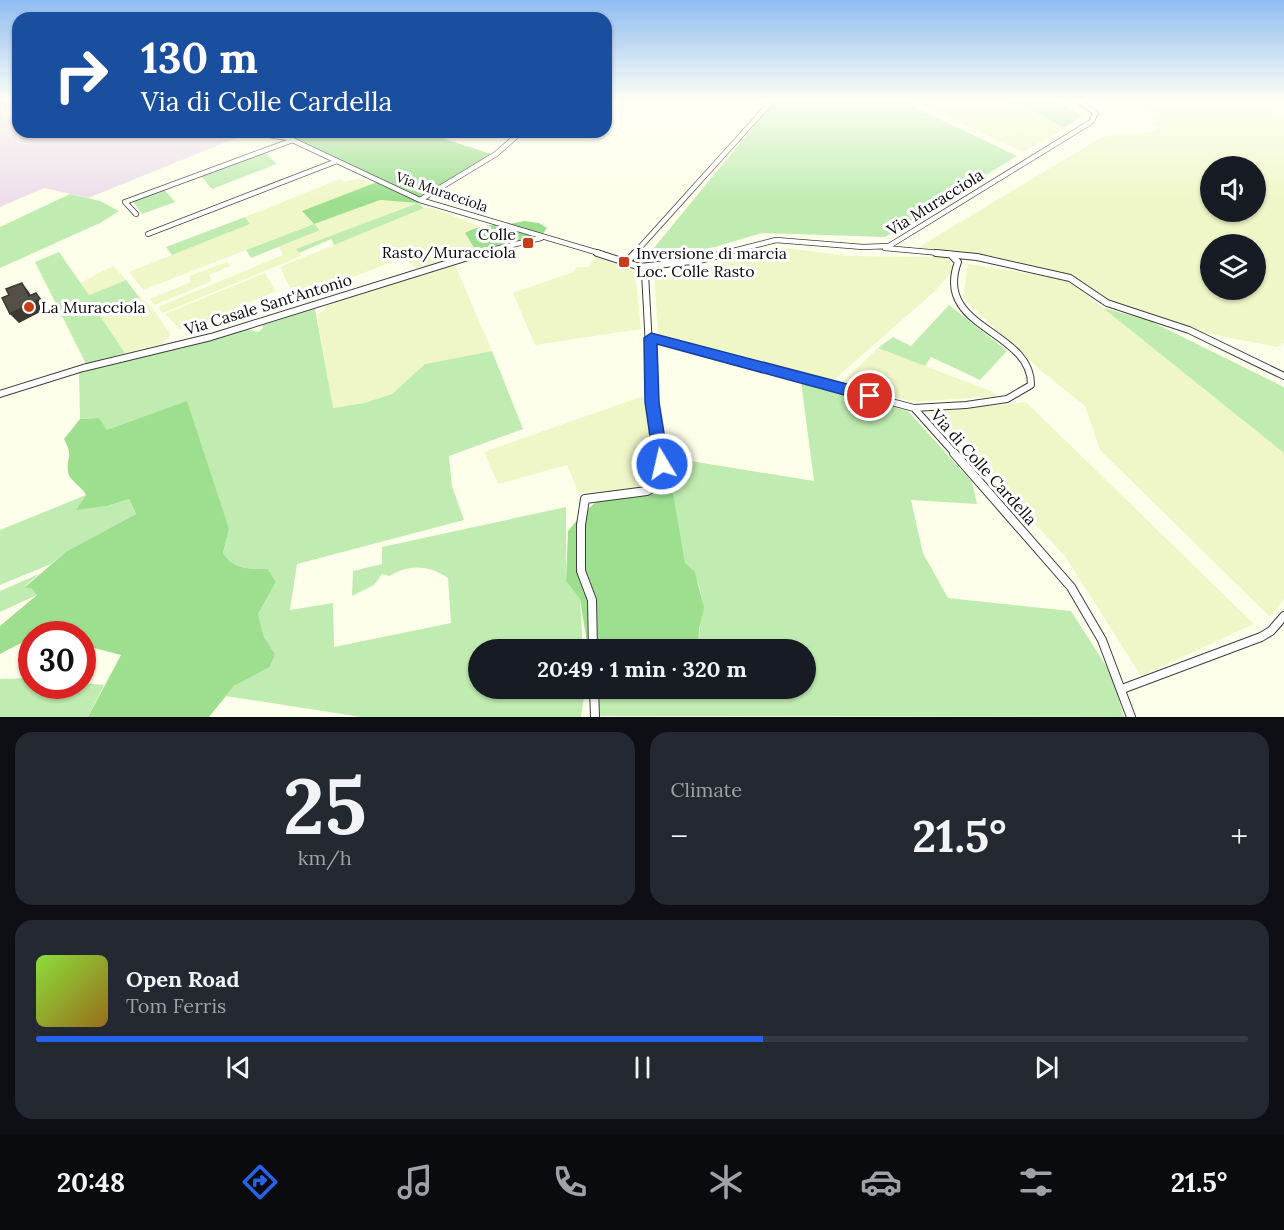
<!DOCTYPE html>
<html lang="en">
<head>
<meta charset="utf-8">
<style>
  body { margin:0; font-family:Lora,serif; background:#242831; color:#f1f3f6; height:100vh; display:flex; flex-direction:column; font-size:22px; white-space:nowrap }
  * { box-sizing:border-box; margin:0 }
  p { font-size:20px; color:#9ea1a6 }
  .icon { flex:none; width:33px; height:33px; fill:none; stroke:currentColor; stroke-width:2; stroke-linecap:round; stroke-linejoin:round }
  .map { position:relative; height:717px; overflow:hidden }
  .details { display:flex; flex-direction:column; gap:15px; padding:15px; background:#0d0f14; flex:1 }
  .details>* { flex:none }
  .top-card { position:absolute; left:12px; top:12px; width:600px; height:126px; border-radius:18px; box-shadow:0 2px 4px #0004; background:#1a4fa0; color:#fff; overflow:hidden }
  .controls { position:absolute; left:1200px; top:156px; display:grid; gap:12px }
  .controls a { display:grid; place-items:center; width:66px; height:66px; border-radius:50%; background:#171b24; box-shadow:0 2px 4px #0004; font-size:30px }
  .speed { position:absolute; left:18px; top:621px; display:flex; gap:12px; font-size:30px; font-weight:700; text-align:center }
  .speed>* { display:grid; place-content:center; width:78px; height:78px; border-radius:50%; background:#171b24; box-shadow:0 2px 4px #0004; line-height:1 }
  .speed .limit { border:9px solid #d22; background:#fff; color:#111 }
  .pin { position:absolute; display:grid; place-items:center; width:51px; height:51px; color:#fff; margin:-26px; border:3px solid #fff; border-radius:50%; box-shadow:0 2px 6px #0007 }
  .me { position:absolute; width:66px; margin:-33px; rotate:351deg; stroke-linejoin:round; filter:drop-shadow(0 0 4px #0008) }
  .turn { display:flex; align-items:center; gap:21px; height:126px; padding:0 30px; font-size:27px }
  .turn .icon { width:78px; height:78px; stroke-width:2.5 }
  .turn b { display:block; font-size:42px; line-height:51px }
  .big { font-size:45px; font-weight:700; line-height:1.1 }
  .details .tile { flex:1; display:flex; flex-direction:column; justify-content:center; gap:9px; min-width:0; padding:0 21px; border-radius:18px; background:#242831 }
  .details .dial { align-items:center; gap:0 }
  .dial b { font-size:78px; line-height:1 }
  .song { display:flex; align-items:center; gap:18px }
  .cover { width:72px; height:72px; border-radius:9px; background:linear-gradient(135deg,hsl(90 70% 55%),hsl(40 70% 35%)) }
  .played { height:6px; border-radius:3px; background:linear-gradient(90deg,#2563eb 60%,#363941 60%) }
  .keys { display:flex; justify-content:space-around; direction:ltr }
  .heat { display:flex; justify-content:space-between; align-items:center; font-size:33px; direction:ltr }
  .details .tiles { flex:1; display:grid; gap:15px; grid-template-columns:1fr 1fr }
  .tile:last-child { grid-column:span 2 }
  .trip { position:absolute; left:468px; top:639px; width:348px; height:60px; border-radius:30px; background:#171b24; box-shadow:0 2px 4px #0004; font-weight:700; line-height:60px; text-align:center }
  .tabs { display:flex; height:96px; justify-content:space-around; align-items:center; background:#090b0e; color:#9ea1a6 }
  .tabs .icon { width:42px; height:42px }
  .tabs .selected { color:#2563eb }
  .tabs b { font-size:27px; color:#f1f3f6 }
  .map>svg:first-child { display:block }
  .industrial { fill:#ecdeea }
  .farmland { fill:#eff7c8; fill-rule:evenodd }
  .green { fill:#c0ecb1 }
  .forest { fill:#9ede8f }
  .lines { fill:none; stroke-linecap:round; stroke-linejoin:round }
  .street-far2-casing { stroke:#3e3e3e; stroke-width:6 }
  .street-far1-casing { stroke:#3e3e3e; stroke-width:8 }
  .street-casing { stroke:#3e3e3e; stroke-width:10 }
  .street-far2 { stroke:#fff; stroke-width:4.5 }
  .street-far1 { stroke:#fff; stroke-width:6 }
  .street { stroke:#fff; stroke-width:8 }
  .shaded-wall { fill:#3c3832 }
  .building { fill:#555047; stroke:#3c3832; stroke-width:1.5 }
  .route { fill:#2563eb; stroke:#184099; stroke-width:1.5 }
  .poi-dot { fill:#c63d19; stroke:#fff; stroke-width:2 }
  .labels { text-anchor:middle; stroke-width:6; stroke-linejoin:round; paint-order:stroke }
  .far-street-label { font-size:14px; fill:#0b0b0b; stroke:#fff }
  .street-label { font-size:16px; fill:#0b0b0b; stroke:#fff }
  .poi-label { font-size:16px; fill:#0b0b0b; stroke:#fff; text-anchor:start }
</style>
</head>
<body>
<div class="map">
<svg width="1284" height="717" viewBox="0 0 1284 717">
  <rect width="100%" height="100%" fill="#feffea"/>
  <path class="industrial" d="M0,101h18v31l228,2 -158,64 -44,-10 -44,19z"/>
  <path class="farmland" d="M913,101h103l48,27 -41,24z
    M1139,101h112l33,15v227l-7,4 -88,-17 -70,-23 -49,-29 -93,-21 -65,-6 190,-114 48,-5 10,-3 -9,-7 3,-10zM1210,166h46v46h-46zM1210,244h46v46h-46z
    M360,178l12,6 -70,27 11,13 67,-24 38,3 -121,46 4,7 -138,57 -5,-6 125,-52 -4,-8 41,-18 -7,-5 -170,66 -14,-18 121,-48 -5,-7 95,-38 4,3z
    M424,208h8l47,18 -7,3 -5,9 9,13 -58,19 -14,-13 -99,39 -6,-10 -9,2 -10,-21z
    M778,247l71,9 97,1 9,11 -20,23 -101,89 -176,-46 -4,-60 49,-5 37,-13 18,-2z
    M595,257l40,14 6,58 -106,16 -22,-52 60,-21 4,-5h12z
    M227,262l3,4 -21,9 3,6 -57,24 -5,-6 41,-17 -2,-6z
    M968,264l84,13 21,7 211,169v146l-14,18 -170,-167 -15,-44 -45,-36 -77,-72z
    M455,265l37,86 -67,13 -33,30 -28,9 -32,5 -15,-94 7,-3 4,-7z
    M113,266l13,14 -37,15 -9,-12z
    M265,273l11,18 -82,35 -14,3 -15,-15z
    M140,298l12,9 19,28 -10,9 -36,9 -26,-37z
    M878,348l113,43 7,5 -84,6 -73,-19z
    M643,396l18,83 -12,9 -70,5 -12,-28 -69,19 -14,-32z
    M1026,402l228,222 -113,52 -76,-120 -135,-144z"/>
  <path class="green" d="M775,101h127l115,55 -132,81 -123,-4 -47,14 -72,14z
    M1016,101h41l25,15 -18,12z
    M264,152l13,12 -65,25 -12,-14z
    M164,189l11,13 -33,12 -10,-14z
    M70,194l30,7 19,10 -19,12 -100,45v-41z
    M418,203l6,5 -90,37 -3,-6 -32,14 -3,-4z
    M245,217l5,7 -78,31 -6,-8z
    M314,224l6,6 -69,28 -5,-8z
    M59,252l30,43 37,-15 14,18 -40,18 25,37 -39,11 -51,-102z
    M949,305l58,46 -27,29 -49,-23 -6,9 -47,-18 15,-11 18,9z
    M1103,308l45,12 136,67v66z
    M315,309l18,99 31,-5 28,-9 33,-30 67,-13 31,78 -74,27 3,30 12,34 -167,44 -7,46 43,-7 1,44 117,-24 -3,-45c-20,-13 -37,-14 -59,-2l-7,-2 -8,11 -22,11 1,-25 29,-7v-17l184,-40v74l14,18 3,50 -105,1v38l107,1 -4,28h-220l-135,-21 8,-10 36,-19 5,-13 -11,-17 -6,-23 18,-32 -8,-13c-18,0 -34,1 -45,-16l6,-24 -7,-17 -116,-82 -7,-12 -19,1 -1,-47 168,-43 11,3 5,-4 -1,-3z
    M801,382l107,29 64,71 5,22 -66,-4 12,53 25,45 123,13 41,64 12,42 -529,-1 2,-28h209v-38l-108,-1c1,-31 13,-61 -13,-86l-22,-87 -3,-20 154,25z
    M86,495l-9,14 30,-3 22,-7 7,15 -69,37 -16,13 -51,21v-55z
    M39,574l-14,12 7,3 5,6 -37,17v-21z
    M31,678l1,8h50l1,-3 21,2 -16,32h-88v-38z"/>
  <path class="forest" d="M283,132h168l-9,6 52,17 -76,48 -38,-3 -66,24 -12,-13 75,-29 -89,-44z
    M524,221l15,2 8,5 -5,7 -66,16 -11,-18c20,-12 39,-6 59,-12z
    M187,401l42,128 -6,24c11,17 27,16 45,16l8,13 -18,32 6,23 11,17 -5,13 -36,19 -25,31h-121l33,-62 -27,-7 -11,-9 -1,-5 -21,-5 -29,5 -1,4 -31,16v-28l37,-31 -5,-6 -7,-2 42,-36 69,-37 -7,-15 -22,7 -31,4 10,-15c-4,-9 -17,-14 -18,-23 -2,-17 6,-13 -4,-33l16,-20 19,-1 8,12z
    M663,476l8,6 14,81 10,9 9,36 -5,21 -1,20h-110l-8,-50 -14,-18 2,-50 15,-18 19,-16 45,-7z"/>
  <g class="lines">
    <g class="street-far2-casing">
      <path id="street-far2" d="M249,132l39,6 132,62 182,54
        M420,200l76,-46 25,-22
        M136,214l-11,-12 168,-62
        M148,234l189,-73
        M885,248l66,6
        M475,254l66,-16
        M634,254l138,-153
        M721,254l55,-14 87,7 26,-1 202,-124 5,-9 -17,-12"/>
    </g>
    <g class="street-far1-casing">
      <path id="street-far1" d="M597,253l43,14 5,6 7,129 8,53
        M936,253l41,4 93,21 37,25 82,27 95,46
        M627,262l8,-9
        M640,267l60,-7 27,-7
        M650,338l264,70 42,47
        M0,394l83,-26 128,-31 270,-84
        M914,408l52,-3 41,-6 24,-14c1,-55 -98,-56 -73,-123l-6,-6"/>
    </g>
    <g class="street-casing">
      <path id="street" d="M954,453l117,134 31,53 29,77
        M593,650l-1,-50 -11,-29v-46l4,-26 62,-8 9,-5 7,-10 -3,-23
        M594,688l1,29
        M1122,689l139,-52 10,-6 13,-15"/>
    </g>
    <use href="#street-far2" class="street-far2"/>
    <use href="#street-far1" class="street-far1"/>
    <use href="#street" class="street"/>
  </g>
  <path class="shaded-wall" d="M22,283l7,9 6,10 1,-9 8,9 4,6 -29,15 -9,-9z"/>
  <path class="building" d="M22,283l7,13 7,-3 4,6 -30,15 -8,-16 7,-3 -3,-6z"/>
  <linearGradient id="sky" x2="0" y2="1"><stop stop-color="#8fbcf0"/><stop offset="0.5" stop-color="#fffff6"/><stop offset="1" stop-color="#fffff6" stop-opacity="0"/></linearGradient>
  <rect width="1284" height="201" fill="url(#sky)"/>
  <path class="route" d="M651,333l219,57 5,2 2,4 -2,4 -5,2 -213,-58 2,58 10,62 -2,4 -5,2 -6,-2 -2,-4 -9,-62 -1,-64z"/>
  <g class="poi-dot">
    <rect x="522" y="237" width="12" height="12" rx="3"/>
    <rect x="618" y="256" width="12" height="12" rx="3"/>
    <circle cx="29" cy="307" r="6"/>
  </g>
  <g class="labels">
    <g class="far-street-label">
      <text transform="translate(442 192) rotate(19)" y="5">Via Muracciola</text>
    </g>
    <g class="street-label">
      <text transform="translate(935 202) rotate(-32)" y="6">Via Muracciola</text>
      <text transform="translate(268 304) rotate(-17)" y="6">Via Casale Sant'Antonio</text>
      <text transform="translate(984 467) rotate(48)" y="6">Via di Colle Cardella</text>
    </g>
    <g class="poi-label">
      <text x="516" y="240" text-anchor="end">Colle<tspan x="516" dy="18">Rasto/Muracciola</tspan></text>
      <text x="636" y="259">Inversione di marcia<tspan x="636" dy="18">Loc. Colle Rasto</tspan></text>
      <text x="41" y="313">La Muracciola</text>
    </g>
  </g>
</svg>
<div class="controls">
<a><svg class="icon" aria-label="sound" viewBox="0 0 24 24"><path d="M4 9h4l5-4v14l-5-4H4zM17 9q2 3 0 6"/></svg></a>
<a><svg class="icon" aria-label="layers" viewBox="0 0 24 24"><path d="M12 4l9 5-9 5-9-5zM3 14l9 5 9-5"/></svg></a>
</div>
<div class="speed"><div class="limit">30</div></div>
<div class="pin" style="left:870px;top:396px;background:#d93025"><svg class="icon" aria-label="arrive" viewBox="0 0 24 24"><path d="M6 21V4h12l-3 4 3 4H6"/></svg></div>
<svg class="me" style="left:662px;top:464px" viewBox="-20 -20 40 40"><circle r="17" fill="#2563eb" stroke="#fff" stroke-width="3"/><path d="M0-11L8 9 0 5-8 9z" fill="#fff"/></svg>
<div class="trip">20:49 · 1 min · 320 m</div>
<div class="top-card">
<div class="turn"><svg class="icon" aria-label="right" viewBox="0 0 24 24"><path d="M7 20v-9h11M14 6l5 5-5 5"/></svg><div><b>130 m</b>Via di Colle Cardella</div></div>
</div>
</div>
<section class="details">
<div class="tiles">
<div class="tile dial"><b>25</b><p>km/h</p></div>
<div class="tile"><p>Climate</p>
<div class="heat"><a>−</a><b class="big">21.5°</b><a>+</a></div>
</div>
<div class="tile">
<div class="song"><i class="cover"></i><div><b>Open Road</b><p>Tom Ferris</p></div></div>
<div class="played"></div>
<div class="keys"><svg class="icon" aria-label="previous" viewBox="0 0 24 24"><path d="M18 5L8 12l10 7zM5 5v14"/></svg><svg class="icon" aria-label="pause" viewBox="0 0 24 24"><path d="M8 5v14M16 5v14"/></svg><svg class="icon" aria-label="next" viewBox="0 0 24 24"><path d="M6 5l10 7-10 7zM19 5v14"/></svg></div>
</div>
</div>
</section>
<nav class="tabs">
<b>20:48</b>
<svg class="icon selected" aria-label="directions" viewBox="0 0 24 24"><path d="M12 3l9 9-9 9-9-9zM9 14v-3h6M13 9l2 2-2 2"/></svg>
<svg class="icon" aria-label="music" viewBox="0 0 24 24"><path d="M9 18V5l10-2v13"/><circle cx="6" cy="18" r="3"/><circle cx="16" cy="16" r="3"/></svg>
<svg class="icon" aria-label="phone" viewBox="0 0 24 24"><path d="M5 4h4l2 5-3 2q2 4 5 5l2-3 5 2v4C11 20 4 13 5 4z"/></svg>
<svg class="icon" aria-label="climate" viewBox="0 0 24 24"><path d="M12 3v18M4 7l16 10M4 17L20 7"/></svg>
<svg class="icon" aria-label="car" viewBox="0 0 24 24"><path d="M5 17H2v-5l4-1 3-4h7l3 4 3 1v5h-3M9 17h6M6 11h13"/><circle cx="7" cy="17" r="2"/><circle cx="17" cy="17" r="2"/></svg>
<svg class="icon" aria-label="filters" viewBox="0 0 24 24"><path d="M4 7h16M4 17h16"/><circle cx="9" cy="7" r="2"/><circle cx="15" cy="17" r="2"/></svg>
<b>21.5°</b>
</nav>
</body>
</html>
